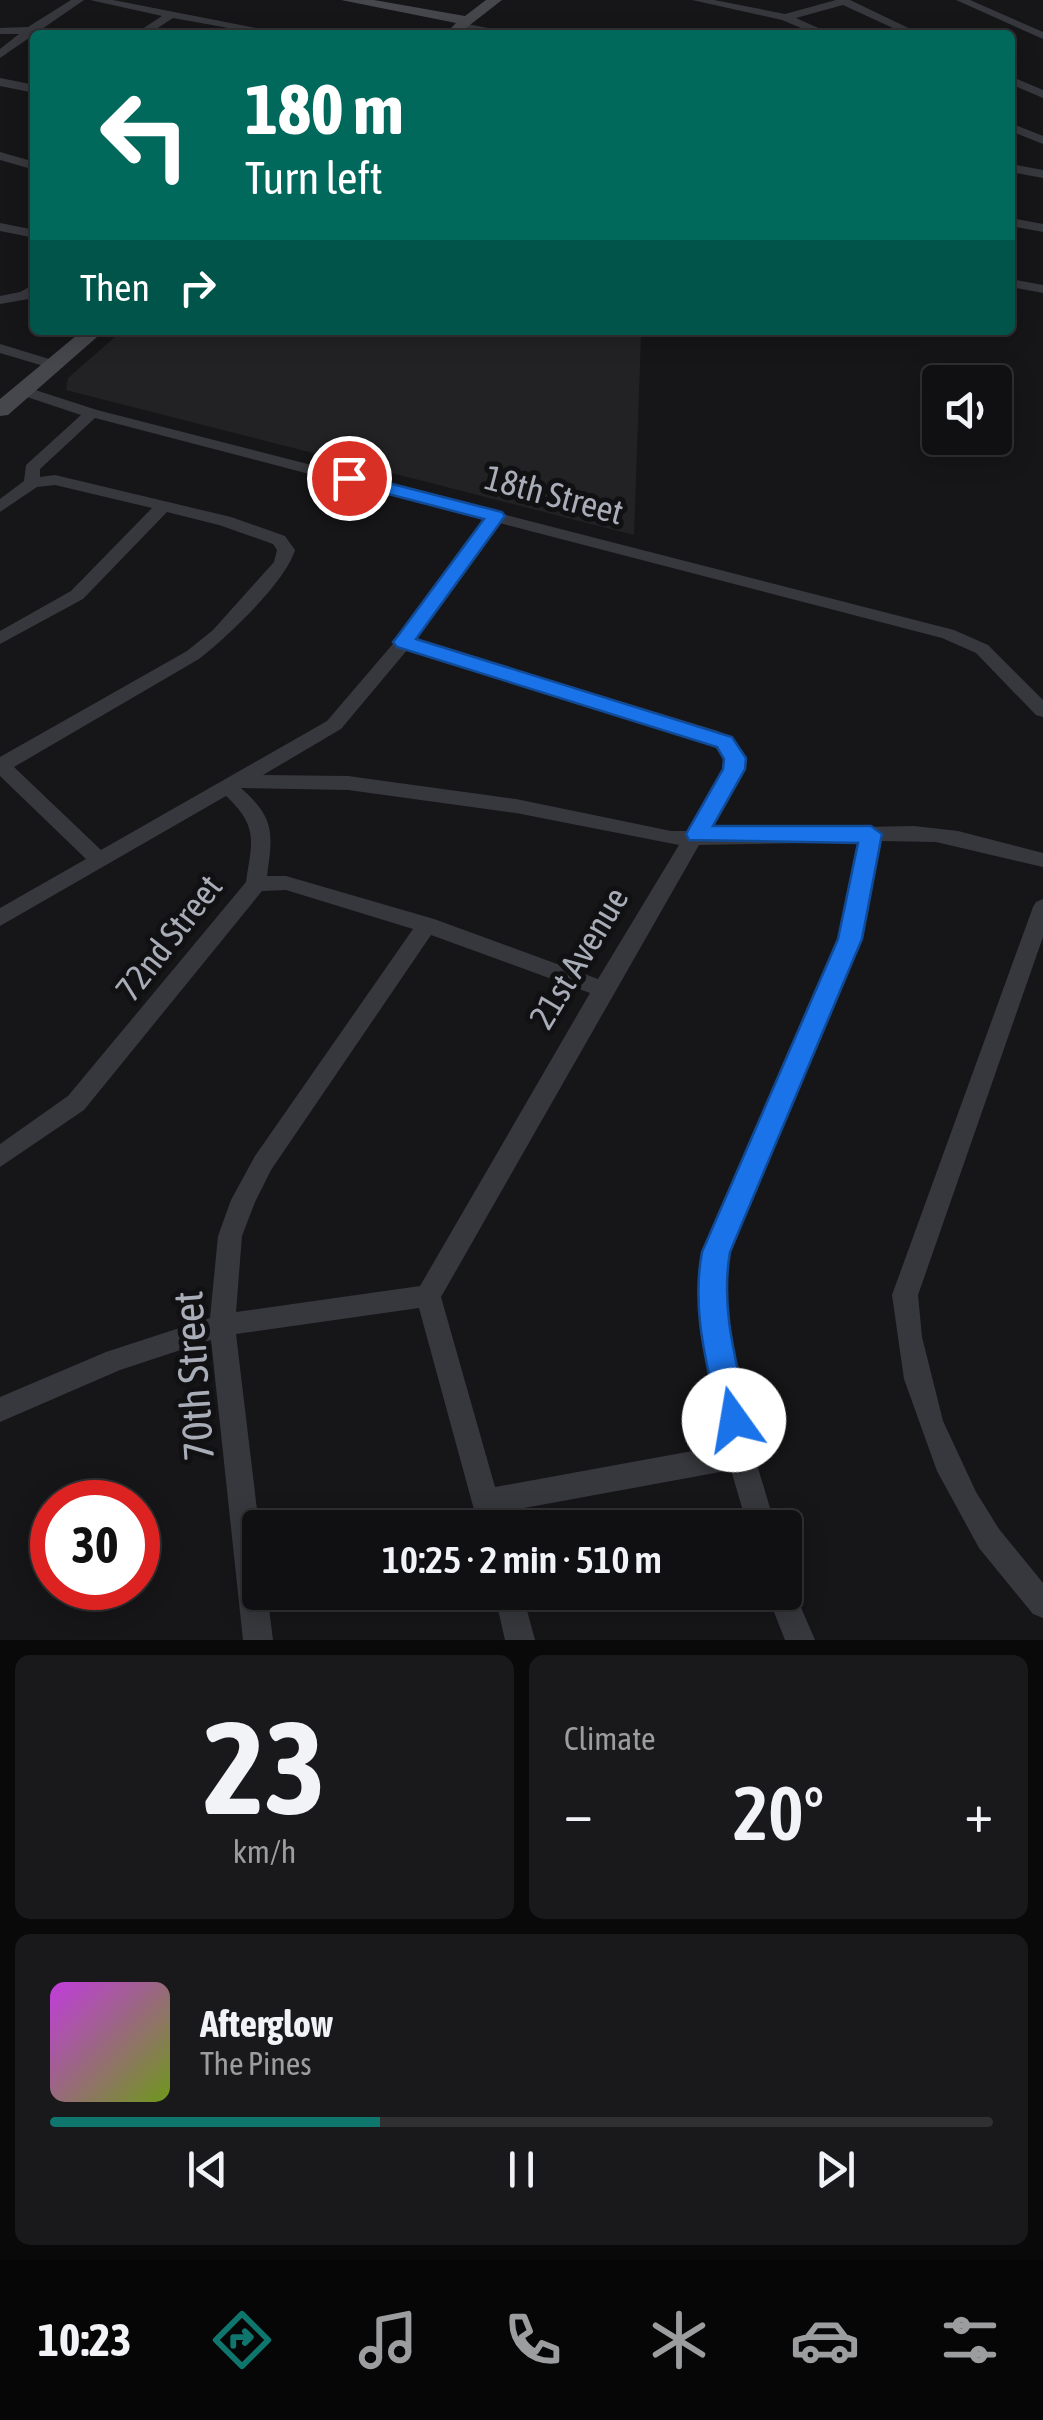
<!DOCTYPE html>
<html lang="en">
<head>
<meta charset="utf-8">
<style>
  body { margin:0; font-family:"Asap Condensed",sans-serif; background:#19191b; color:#f1f3f6; height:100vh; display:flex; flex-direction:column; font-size:38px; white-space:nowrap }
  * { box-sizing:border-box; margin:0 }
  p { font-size:32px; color:#9c9d9f }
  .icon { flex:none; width:55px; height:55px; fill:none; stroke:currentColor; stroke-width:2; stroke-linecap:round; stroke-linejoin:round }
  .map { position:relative; height:1640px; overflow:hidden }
  .panel { display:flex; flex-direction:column; gap:15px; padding:15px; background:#09090a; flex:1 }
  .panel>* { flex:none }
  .banner { position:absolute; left:30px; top:30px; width:985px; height:305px; border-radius:10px; box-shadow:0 5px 25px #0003,0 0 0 2px #303032; background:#00695c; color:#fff; overflow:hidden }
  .fabs { position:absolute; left:922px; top:365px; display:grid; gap:20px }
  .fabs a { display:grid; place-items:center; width:90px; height:90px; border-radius:10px; background:#101012; box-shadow:0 5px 25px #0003,0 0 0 2px #303032; font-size:50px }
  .speed { position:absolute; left:30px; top:1480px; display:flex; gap:20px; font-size:50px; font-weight:700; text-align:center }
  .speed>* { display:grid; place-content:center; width:130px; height:130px; border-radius:50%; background:#101012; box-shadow:0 5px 25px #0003,0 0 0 2px #303032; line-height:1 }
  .speed .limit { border:15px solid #d22; background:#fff; color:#111 }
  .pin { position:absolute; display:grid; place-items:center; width:85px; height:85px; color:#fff; margin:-42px; border:5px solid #fff; border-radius:50%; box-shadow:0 2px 10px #0007 }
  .me { position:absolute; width:110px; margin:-55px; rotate:347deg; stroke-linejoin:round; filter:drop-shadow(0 0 8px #0008) }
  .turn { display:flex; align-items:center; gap:35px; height:210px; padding:0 50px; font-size:45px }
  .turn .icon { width:130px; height:130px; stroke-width:2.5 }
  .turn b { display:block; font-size:70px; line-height:85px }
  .then { display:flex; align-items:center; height:95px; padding:0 50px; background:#0003; gap:20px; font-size:38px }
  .big { font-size:75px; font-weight:600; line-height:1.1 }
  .panel .tile { flex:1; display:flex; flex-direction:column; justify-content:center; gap:15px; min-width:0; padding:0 35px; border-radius:15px; background:#19191b }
  .panel .dial { align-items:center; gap:0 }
  .dial b { font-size:130px; line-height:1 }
  .song { display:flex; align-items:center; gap:30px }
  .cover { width:120px; height:120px; border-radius:15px; background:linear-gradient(135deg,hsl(290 70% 55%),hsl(80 70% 35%)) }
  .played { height:10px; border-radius:5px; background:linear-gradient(90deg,#0f766e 35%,#303032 35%) }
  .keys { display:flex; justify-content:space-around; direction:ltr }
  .heat { display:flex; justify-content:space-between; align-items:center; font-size:55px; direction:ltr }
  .panel .tiles { flex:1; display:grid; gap:15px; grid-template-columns:1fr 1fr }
  .tile:last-child { grid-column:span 2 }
  .trip { position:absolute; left:242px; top:1510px; width:560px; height:100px; border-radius:10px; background:#101012; box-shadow:0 5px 25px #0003,0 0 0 2px #303032; font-weight:600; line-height:100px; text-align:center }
  .menu { display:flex; height:160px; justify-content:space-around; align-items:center; background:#060607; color:#9c9d9f }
  .menu .icon { width:70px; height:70px }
  .menu .on { color:#0f766e }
  .menu b { font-size:45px; color:#f1f3f6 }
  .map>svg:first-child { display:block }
  .built { fill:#222225 }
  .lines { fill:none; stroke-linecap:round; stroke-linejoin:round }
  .street { fill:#37383d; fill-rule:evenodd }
  .secondary { fill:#45474d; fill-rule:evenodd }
  .route { fill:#1a73e8; stroke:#114b97; stroke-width:2.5 }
  .labels { text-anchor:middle; stroke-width:10; stroke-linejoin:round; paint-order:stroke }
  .street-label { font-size:35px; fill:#a8adb8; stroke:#111113 }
  .near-street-label { font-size:42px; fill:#a8adb8; stroke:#111113 }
</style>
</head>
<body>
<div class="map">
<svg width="1043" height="1640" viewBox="0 0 1043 1640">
  <rect width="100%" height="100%" fill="#161618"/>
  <path class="built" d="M123,330h492l26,6 -7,199 -568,-145 2,-12z"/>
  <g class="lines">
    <path class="street" d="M71,0h13l-84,58v-9l19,-15h-19v-6l28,-1z
      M90,0h23l178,35h-24l-94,-17 -26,17h-14l29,-19z
      M692,0h22l71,14 51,-14h14l73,35h-15l-65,-30 -47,13 38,17h-16l-36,-15z
      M956,0h14l73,32v7z
      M462,23l47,9 6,3h-24l-33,-7v-4z
      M1010,76l33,14v8l-33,-14z
      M0,78l35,7v8l-35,-7z
      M1010,123l33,13v8l-33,-13z
      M0,152l35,10v8l-35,-10z
      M1010,164l33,6v8l-33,-6z
      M1010,218l33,6v8l-33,-6z
      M0,223l35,7v8l-35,-7z
      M1010,279l33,6v8l-33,-6z
      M35,284v11l-6,4 -29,5v-8l20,-4z
      M0,344l59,18 2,3 -7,4 -54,-16z
      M23,386l74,24 857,220 34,15 55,55v17l-7,-2 -60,-62 -34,-15 -443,-115 -84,116 303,92c50,27 10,65 -10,99l206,-4 44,5 85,22v14l-107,-25 -56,-1 -19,98 -133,313c-9,96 21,185 48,276h-28l-17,-58 -229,42 5,16h-28l-60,-220 -183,26 24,201v57h7l6,48h-30l-32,-300 -91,30 -120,52v-25l106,-45 104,-34 8,-82 13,-36 24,-44 158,-227 -127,-39 -24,1 -178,219 -84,57v-23l68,-48 178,-214c6,-41 13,-55 -20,-86l-226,130v-18l86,-49 -86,-83v-19l187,-106 26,-21 61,-68 3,-12 -4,-6 -54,-19 -52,-13 -84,87 -83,45v-13l71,-40 81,-83 -97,-23 -18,2 -37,25v-13l24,-18 2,-16 55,-50 -63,-21 -3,-3zM95,418l390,102 -87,118 -71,83 -226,129 -87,-83 185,-108c28,-22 86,-76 96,-109l-10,-14 -54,-19 -176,-42 -15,2v-8zM408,649l296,90 18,14 2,16 -37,62h-16l-155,-32 -168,-23 -85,-1 78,-46zM241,788l107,2 168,23 163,32 -81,134 -164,-60 -148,-43h-19c6,-43 8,-58 -26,-88zM859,842l-20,97 -135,313 -3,68 10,71 14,54 -230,42 -54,-190 258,-452zM431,935l159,58 -170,293 -184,26 6,-76 13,-34 16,-32z
      M1043,899v38l-125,358 4,42 21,84 33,71 23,37 44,54v35l-10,-4 -54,-66 -42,-77 -33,-92 -12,-84 141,-388 3,-5z
      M785,1580l5,2 25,58h-30l-19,-48h19z
      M494,1592h28l13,48h-30z"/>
    <path class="secondary" d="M341,0h33l91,16 21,-16h16l-45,35 -8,-5 7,-7z
      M83,330h22l-97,85 -8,1v-17z"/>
  </g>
  <path class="route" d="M349,473l153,39 3,4 -89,123 316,98 14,21 -1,11 -32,57h158l11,8 -20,105 -132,313c-10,58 7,112 19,168l-5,10 -10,4 -11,-4 -4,-10c-12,-56 -28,-110 -17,-168l136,-313 20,-96 -169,-3 -3,-6 37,-65 1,-10 -7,-12 -320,-100 -4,-5 4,-5 87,-118 -142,-37 -2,-4z"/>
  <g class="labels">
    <g class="street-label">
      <text transform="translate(554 495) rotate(15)" y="12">18th Street</text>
      <text transform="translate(169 938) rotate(-52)" y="12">72nd Street</text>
      <text transform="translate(579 958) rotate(-59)" y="12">21st Avenue</text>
    </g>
    <g class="near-street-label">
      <text transform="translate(193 1376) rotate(-94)" y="15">70th Street</text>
    </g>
  </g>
</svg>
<div class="fabs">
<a><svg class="icon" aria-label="sound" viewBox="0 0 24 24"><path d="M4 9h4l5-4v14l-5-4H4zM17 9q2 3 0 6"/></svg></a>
</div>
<div class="speed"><div class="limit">30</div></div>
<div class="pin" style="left:349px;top:478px;background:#d93025"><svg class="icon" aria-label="arrive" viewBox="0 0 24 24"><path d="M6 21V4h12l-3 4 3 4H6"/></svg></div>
<svg class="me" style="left:734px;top:1420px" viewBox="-20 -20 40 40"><circle r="19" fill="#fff"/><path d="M0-13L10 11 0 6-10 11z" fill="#1a73e8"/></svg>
<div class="trip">10:25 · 2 min · 510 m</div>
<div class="banner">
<div class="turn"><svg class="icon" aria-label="left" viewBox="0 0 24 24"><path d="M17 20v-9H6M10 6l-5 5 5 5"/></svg><div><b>180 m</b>Turn left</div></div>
<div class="then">Then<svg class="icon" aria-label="right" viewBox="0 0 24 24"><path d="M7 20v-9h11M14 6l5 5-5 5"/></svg></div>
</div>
</div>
<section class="panel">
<div class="tiles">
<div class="tile dial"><b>23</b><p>km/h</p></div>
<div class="tile"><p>Climate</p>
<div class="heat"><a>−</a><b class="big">20°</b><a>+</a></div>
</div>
<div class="tile">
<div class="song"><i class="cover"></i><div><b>Afterglow</b><p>The Pines</p></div></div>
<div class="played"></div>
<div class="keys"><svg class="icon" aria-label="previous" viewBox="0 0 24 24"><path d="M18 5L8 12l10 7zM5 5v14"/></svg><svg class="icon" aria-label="pause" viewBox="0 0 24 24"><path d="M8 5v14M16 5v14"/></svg><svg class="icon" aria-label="next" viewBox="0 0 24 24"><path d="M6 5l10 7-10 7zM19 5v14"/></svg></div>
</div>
</div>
</section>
<nav class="menu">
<b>10:23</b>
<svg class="icon on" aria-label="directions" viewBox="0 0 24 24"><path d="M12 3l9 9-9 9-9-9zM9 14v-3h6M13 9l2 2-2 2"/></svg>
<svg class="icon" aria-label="music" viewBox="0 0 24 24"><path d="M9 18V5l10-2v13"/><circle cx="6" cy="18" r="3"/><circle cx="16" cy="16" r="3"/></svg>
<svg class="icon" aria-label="phone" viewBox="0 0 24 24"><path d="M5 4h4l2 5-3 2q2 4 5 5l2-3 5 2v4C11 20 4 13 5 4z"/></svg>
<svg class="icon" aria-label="climate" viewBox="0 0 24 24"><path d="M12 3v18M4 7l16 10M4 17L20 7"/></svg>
<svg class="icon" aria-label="car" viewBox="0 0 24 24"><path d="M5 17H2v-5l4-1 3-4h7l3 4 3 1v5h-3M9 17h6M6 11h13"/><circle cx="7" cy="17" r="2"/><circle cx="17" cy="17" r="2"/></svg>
<svg class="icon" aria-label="filters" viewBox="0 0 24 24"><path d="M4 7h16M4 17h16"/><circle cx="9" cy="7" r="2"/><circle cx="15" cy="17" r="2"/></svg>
</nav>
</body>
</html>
